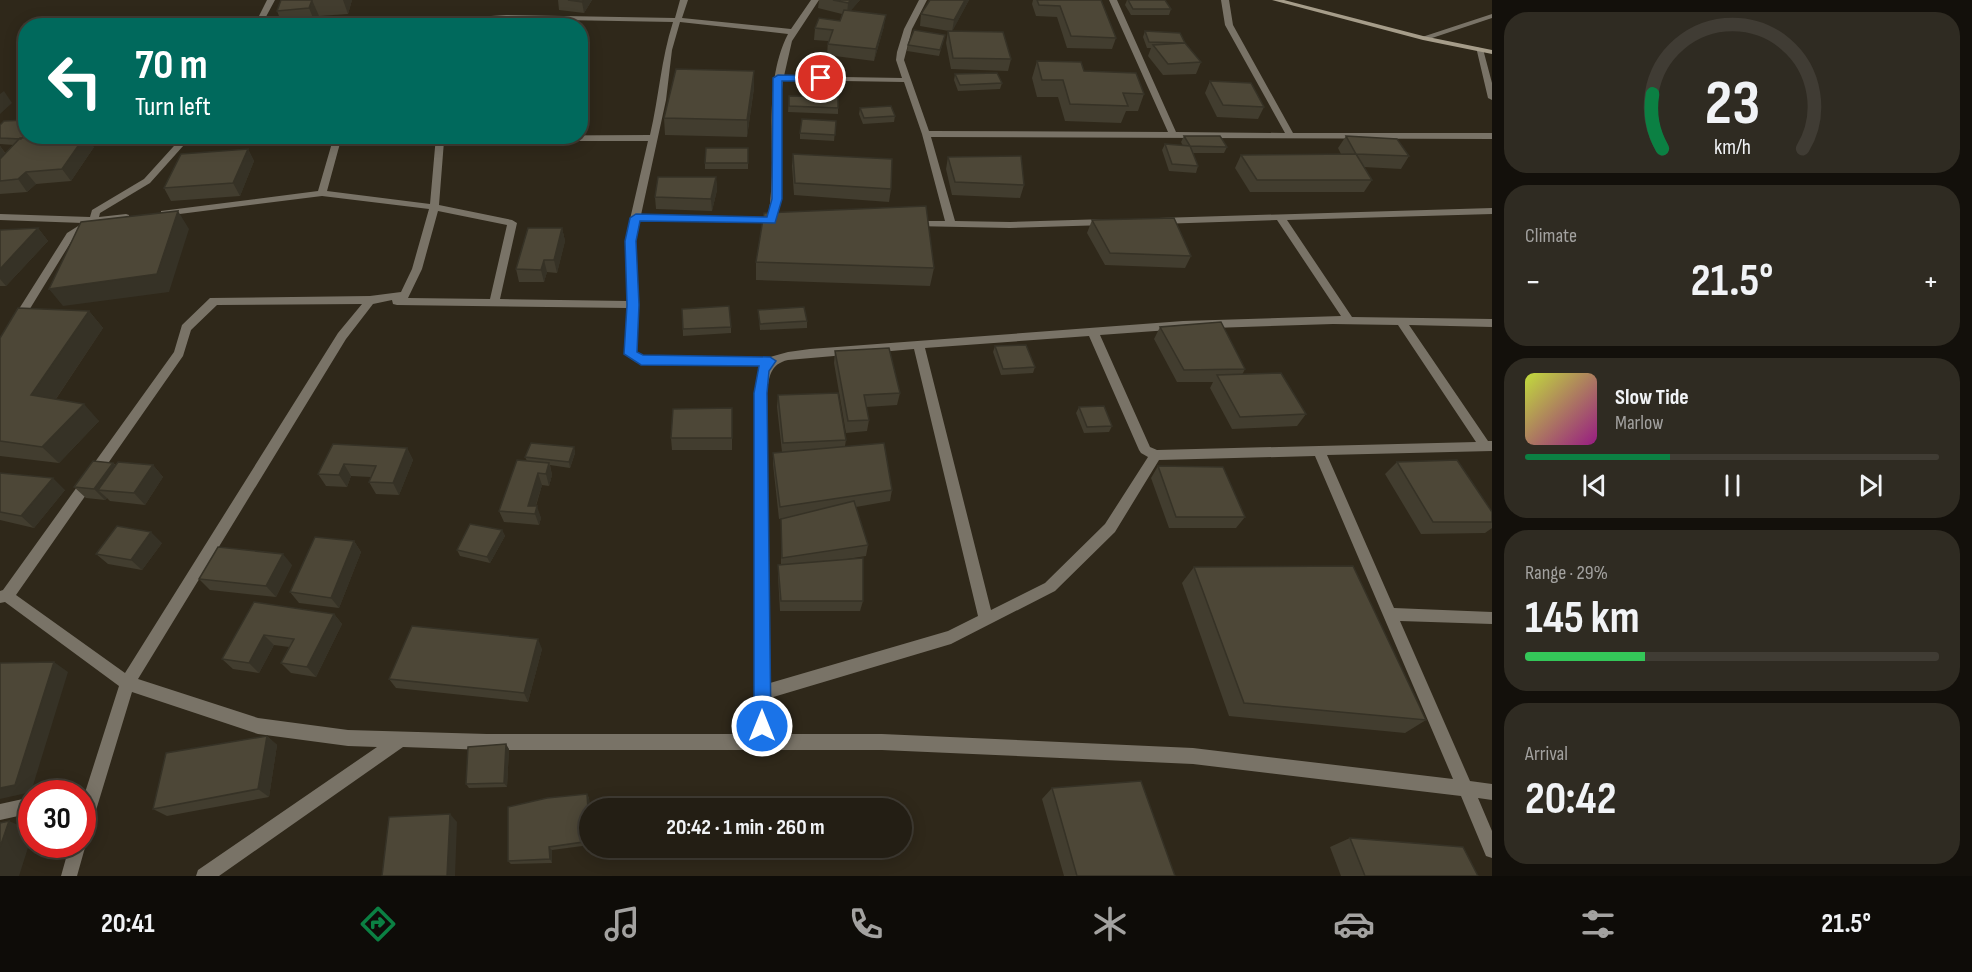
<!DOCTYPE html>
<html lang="en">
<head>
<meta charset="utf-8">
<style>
  body { margin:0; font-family:"Sofia Sans Condensed",sans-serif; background:#2f2b22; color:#f1f3f6; height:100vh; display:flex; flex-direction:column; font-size:22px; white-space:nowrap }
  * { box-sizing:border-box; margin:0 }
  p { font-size:20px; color:#a3a2a0 }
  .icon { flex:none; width:33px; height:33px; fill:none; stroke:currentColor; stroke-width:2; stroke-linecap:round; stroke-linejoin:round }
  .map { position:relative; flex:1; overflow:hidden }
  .panel { display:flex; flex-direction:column; gap:12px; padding:12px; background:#13100b; width:480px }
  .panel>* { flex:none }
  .hud { position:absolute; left:18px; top:18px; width:570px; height:126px; border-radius:24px; box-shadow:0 3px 15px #0003,0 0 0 2px #403c34; background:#00695c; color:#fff; overflow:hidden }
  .speed { position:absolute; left:18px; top:780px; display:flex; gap:12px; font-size:30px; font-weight:700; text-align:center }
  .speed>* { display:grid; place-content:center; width:78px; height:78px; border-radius:50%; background:#231e14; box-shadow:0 3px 15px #0003,0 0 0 2px #403c34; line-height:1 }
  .speed .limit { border:9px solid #d22; background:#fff; color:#111 }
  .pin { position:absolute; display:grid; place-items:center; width:51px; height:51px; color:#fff; margin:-26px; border:3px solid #fff; border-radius:50%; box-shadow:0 2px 6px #0007 }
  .me { position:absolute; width:66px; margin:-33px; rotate:0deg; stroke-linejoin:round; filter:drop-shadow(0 0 4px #0008) }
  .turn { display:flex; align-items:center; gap:21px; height:126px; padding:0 18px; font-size:27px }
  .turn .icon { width:78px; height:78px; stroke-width:2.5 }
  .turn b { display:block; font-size:42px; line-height:51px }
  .big { font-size:45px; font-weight:700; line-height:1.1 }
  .panel .tile { flex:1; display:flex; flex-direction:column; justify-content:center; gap:9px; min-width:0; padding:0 21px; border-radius:24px; background:#2f2b22 }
  .panel .dial { align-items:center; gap:0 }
  .dial svg { height:156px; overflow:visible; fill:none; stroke:#403c34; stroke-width:7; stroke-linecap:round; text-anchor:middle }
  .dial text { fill:#f1f3f6; stroke:none }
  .song { display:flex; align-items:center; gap:18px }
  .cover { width:72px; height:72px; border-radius:9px; background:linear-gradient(135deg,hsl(70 70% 55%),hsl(310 70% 35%)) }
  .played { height:6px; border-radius:3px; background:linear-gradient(90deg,#0b8043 35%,#403c34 35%) }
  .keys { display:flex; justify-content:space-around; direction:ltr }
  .heat { display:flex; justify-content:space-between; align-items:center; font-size:33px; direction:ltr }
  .charge { height:9px; border-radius:4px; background:linear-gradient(90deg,#34c759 29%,#403c34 0) }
  .trip { position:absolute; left:579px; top:798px; width:333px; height:60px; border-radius:30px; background:#231e14; box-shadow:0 3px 15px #0003,0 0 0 2px #403c34; font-weight:700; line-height:60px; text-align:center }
  .tab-bar { display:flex; height:96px; justify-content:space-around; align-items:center; background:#0e0c08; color:#a3a2a0 }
  .tab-bar .icon { width:42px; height:42px }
  .tab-bar .on { color:#0b8043 }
  .tab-bar b { font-size:27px; color:#f1f3f6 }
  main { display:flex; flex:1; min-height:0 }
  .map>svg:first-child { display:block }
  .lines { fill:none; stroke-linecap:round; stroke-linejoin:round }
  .street { fill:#797367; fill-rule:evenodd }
  .secondary { fill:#a69d8a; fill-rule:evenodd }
  .wall { fill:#423d2f }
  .shaded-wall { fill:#363226 }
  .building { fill:#4d4737; stroke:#363226; stroke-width:1.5 }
  .route { fill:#1a73e8; stroke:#114b97; stroke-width:1.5 }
</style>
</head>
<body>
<main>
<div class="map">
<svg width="1492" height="876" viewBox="0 0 1492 876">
  <rect width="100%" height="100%" fill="#2f281a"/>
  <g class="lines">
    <path class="street" d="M267,0h8l-14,26h-7z
      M680,0h8l-6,18 109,11 20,-29h8l-27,41 -8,35 118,2 -6,-18 1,-8 7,-23 15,-29h8l-15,29 -8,31 25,71 239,1 -59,-132h8l59,132 109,1 -60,-108 -4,-25h8l4,25 60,108h199v6l-561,-2 24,84 55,1 96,-3 5,3 -5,3 -96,3 -97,-2 -5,-3 2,-2h35l-23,-87 -18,-52 -121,-2c-6,46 2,92 -6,137l5,1v4l-143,-1 -4,20 3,64 -2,47 7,4 127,1 18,-5 22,-3 373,-28 158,-5 -64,-96 -118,4 -5,-3 5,-3 333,-10v6l-205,6 65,97 140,2v8l-83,-2 79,116h4v10l-165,4 67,153 98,4v12l-92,-3 70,160 22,3v16l-14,-2 14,33v27l-6,-2 -25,-60 -268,-32 -311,-14h-395l-84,-3 -184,129h-23l2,-6 179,-123 -29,-1 -90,-12 -126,-42 -42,138 -2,6 -5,2 3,6 -9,32h-16l9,-32h12v-42l37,-116 -114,-84 -5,1v-12l3,-1 171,-238 8,-27 28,-27 160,-2 31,-4 11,-23 17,-60 -107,-13 -158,20 -3,-1v-4l157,-20 16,-55h8l-15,55 103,13 6,-68 214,-1c9,-38 11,-76 23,-113l-167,-3 -24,2 -1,5h-8l3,-9 30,-2 169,3zM680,22l108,12c-28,55 -9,123 -20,183l-127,-2 25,-115 6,-50zM444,141h204l-23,100 3,60 -128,-2 17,-76 -5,-3 -73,-15zM438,211l69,14 -17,74 -82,-1 14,-29zM392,300l1,4 4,1 231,3 -4,46 13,9 126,2 -6,15 -2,13v341h-268l-139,-4 -90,-12 -120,-39 208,-340 27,-35zM362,304l-24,29 -213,340 -109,-78 167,-239 8,-26 26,-25zM1333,324l65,1 78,117 -319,8 -7,-3 -50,-112 83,-6zM1089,336l50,114 2,3 7,4 -43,67 -60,59 -54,27 -66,-262zM914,349l64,267 -30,15 -178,52 -3,-290c2,-16 3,-29 21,-33zM1315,456l138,323 -260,-31 -311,-14h-111l-1,-36 181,-54 104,-53 60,-59 44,-72z
      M1492,14v4l-66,22 -7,-2z
      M1476,47l7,2 9,34v17l-4,-2z
      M183,136h9l-42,47 -50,30 -1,4 27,-3 3,1v4l-33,4 -22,14 -70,114 -4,1v-13l67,-106 16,-10 -83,-3v-6l90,3 2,-7 52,-31z
      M32,797v16l-32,7v-16z"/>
    <path class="secondary" d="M1272,0h12l139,36 69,14v4l-69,-14z"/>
  </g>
  <path class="wall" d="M281,0h71l-4,14 -29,2 -3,9 -11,1h-22l-6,-15z
    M558,0h34l-8,13 -25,-3z
    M819,0h41l-10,11 34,15 -10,35 -47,-6 1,-14 -14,-1 1,-12 25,-7 2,-7 -24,-6z
    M930,0h39l-17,31 59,28 -3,12 -57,-2 -5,-26 2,-12h1l-29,-5 1,-12z
    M1033,0h68l15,38 -4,11 -45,-1 -10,-31 -21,-1 -4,-12z
    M1127,0h38l6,9 -2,6h-38l-6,-10z
    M1145,31l40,13 16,18 -5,12 -33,1 -15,-19 3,-8h-4l-4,-11z
    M945,35l-6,21 -32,-5 1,-6z
    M1037,61l107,33 -6,17h-12l-5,12 -56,-2 -7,-24h-21l-5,-19z
    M754,71v17l-7,49 -82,-2 -1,-17z
    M955,74l47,9 -2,6 -42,2 -4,-11z
    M1210,81l54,26 -6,12 -41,-2 -12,-24z
    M789,96l49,1v17l-50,-2z
    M860,108l35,8 -1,6 -31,2 -4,-10z
    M836,121l-2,20 -34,-2v-6z
    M0,125l26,11h8l-1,2 61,9 -23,34 -35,3 -9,8 -27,2v-48l6,8 8,-9 -14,-1z
    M1184,136l43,11 -3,6h-31l5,13 -2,7 -27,-2 -7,-21 3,-6 18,2 -2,-4z
    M1346,136l63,20 -8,13 -37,-2 8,13 -8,12h-114l-15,-24 6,-13 100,-1 -3,-6z
    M748,148v21h-43v-6z
    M248,149l6,12 -14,35 -69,5 -7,-13z
    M793,154l98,35 -2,13 -95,-7 -2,-29z
    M948,157l76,28 -4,13 -68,-3 -6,-26z
    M716,177l1,13 -5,21 -56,-2 -1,-12z
    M1092,220l99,36 -6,12 -80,-3 -18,-32z
    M38,228l10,13 -42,45h-6v-56z
    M562,228l3,13 -8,32 -10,-1 -3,10h-25l-3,-13z
    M756,262l178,6 -4,18 -174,-6z
    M682,309l49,18v6l-48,3z
    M758,310l49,11v7l-47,2z
    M89,311l14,17 -47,71 43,22 -40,42 -59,-7v-118z
    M1160,327l85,42 -3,6 64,39 -9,12 -65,3 -22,-41 3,-6h-36l-23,-43z
    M995,346l40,21 -2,6 -32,2 -8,-23z
    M835,351l65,42 -3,12 -31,2 3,13 -2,11 -21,2 -12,-70z
    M778,395l68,45 -1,6 47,44 -2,11 -34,6 12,38 -2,11 -19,3 16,42 -3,10h-80l-2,-35v-11l3,-1v-45l10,-2 -12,2 -6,-55v-11l9,-1 -5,-45z
    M1079,407l33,19 -3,6 -25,1 -8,-20z
    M732,408v42h-60l-1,-12z
    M333,444l74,4 6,12 -14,35 -23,-1 -7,-12 2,-5 -20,-1 -4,11 -21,-1 -8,-12z
    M574,447l1,6 -5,15 -20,-3 2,10 -3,11 -7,-1 -6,21 5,12 -2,7 -35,-3 -5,-11 28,-50 -2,-4z
    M1397,462l95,50v16l-7,5 -64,1 -36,-60z
    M113,463l3,2h37l10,12 -18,28 -35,-4 -3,-3 -2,2 -19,-2 -12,-11z
    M1158,466l87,51 -9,11h-67l-18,-50z
    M0,473l65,17 -31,38 -34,-8z
    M502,530l3,6 -15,27 -30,-7 -3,-6z
    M354,541l7,11 -22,56 -40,-5 -9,-11z
    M162,543l-20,27 -34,-6 -12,-10z
    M292,565l-16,32 -66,-7 -11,-11z
    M1194,567l232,153 -21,13 -176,-17 -47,-133z
    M254,602l80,12 8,10 -26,53 -25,-4 -10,-10 8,-16 -15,-2 -15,28 -26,-4 -11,-10z
    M542,649l-14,53 -132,-14 -7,-9z
    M267,736l10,9 -8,52 -102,19 -14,-7z
    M509,749l-2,38 -38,1 -3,-4z
    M1052,788l123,88h-111l-22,-77z
    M587,794l2,4 1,10v37l-38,5v13l-41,1 -3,-3z
    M1350,838l128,38h-137l-11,-29z"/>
  <path class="shaded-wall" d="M312,0l7,16 -3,9 -7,-17z
    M343,0h9l-4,14z
    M583,0h9l-8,13 -2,-11z
    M851,0h9l-13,15 1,-12z
    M965,0h4l-17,32 2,-12z
    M886,15l-2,11 -10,35 2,-12z
    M754,71v17l-7,49v-17z
    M4,91l8,12 -12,11v-20z
    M26,134v2h8l-9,9 -4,-6z
    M85,136h2l7,11 -23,34 -9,-12z
    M0,146l6,9 -6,7z
    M248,149l6,12 -14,35 -7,-13z
    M26,172l10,12 -9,8 -9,-13z
    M716,177l1,13 -5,21 -1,-12z
    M178,211l11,18 -20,63 -106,14 -14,-17z
    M38,228l10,13 -42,45 -6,-7v-10z
    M562,228l3,13 -8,32 -3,-13z
    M544,260l3,12 -3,10 -3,-12z
    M89,311l14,17 -56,84 -16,-17z
    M84,404l15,17 -40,42 -17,-16z
    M574,447l1,6 -5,15 -1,-6z
    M407,448l6,12 -14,35 -6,-12z
    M113,463l11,12 -26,15 9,8 -2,2 -11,-11z
    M549,463l3,12 -3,11 -3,-12z
    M344,464l7,12 -4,11 -8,-12z
    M153,465l10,12 -18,28 -11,-12z
    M538,473l4,12 -9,29 -5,-8z
    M53,478l12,12 -31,38 -13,-12z
    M537,506l4,12 -2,7 -4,-11z
    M502,530l3,6 -15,27 -3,-6z
    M151,532l11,11 -20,27 -11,-10z
    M354,541l7,11 -22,56 -8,-10z
    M283,554l9,11 -16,32 -10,-11z
    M334,614l8,10 -26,53 -9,-10z
    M264,635l10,10 -15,28 -10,-10z
    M538,639l4,10 -14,53 -4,-9z
    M54,662l14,10 -37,120 -31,7v-11z
    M267,736l10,9 -8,52 -11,-8z
    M506,744l3,5 -2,38 -3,-4z
    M587,794l2,4 1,10v27z
    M450,814l7,8 -2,54h-8z
    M9,821l23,10v4l-13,41h-19v-29z
    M549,847l3,3v13l-2,-4z"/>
  <path class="building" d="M281,0h31l-3,8 -32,3z
    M568,0h15l-1,2z
    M833,0h18l-3,3z
    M930,0h35l-11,20 -33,-6z
    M1037,0h64l15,38 -45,-2 -11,-30 -21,-1z
    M1128,0h37l6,9h-38z
    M844,10l42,5 -10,34 -48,-5 5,-14 -18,-2 4,-10 21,3z
    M914,30l31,5 -5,15 -32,-5z
    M948,31l55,1 8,27 -58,-1z
    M1145,31l35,2 5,10 -36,-1z
    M1185,43l16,19 -33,2 -15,-19z
    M1037,61l44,1 3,9 52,2 8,21 -21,-1 5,13 -58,-2 -7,-24h-21z
    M676,69l78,2 -7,49 -83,-2z
    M997,73l5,10 -42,2 -5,-11z
    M1210,81l41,2 13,24 -41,-2z
    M789,96l49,1v11l-49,-2z
    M891,106l4,10 -31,2 -4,-10z
    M802,119l34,2 -1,14 -35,-2z
    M26,120v14l-5,5 -21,-1v-13l4,-4z
    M51,136h34l-23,33 -36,3 -8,7 -18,2v-22l20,-21z
    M1184,136h36l7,11 -37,-1z
    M1346,136l51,3 12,17 -53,-2z
    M1165,144l25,2 8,20 -26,-2z
    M706,148h42v15h-43z
    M248,149l-15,34 -69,5 17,-34z
    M793,154l99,5 -1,30 -96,-6z
    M1356,154l16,26h-115l-16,-25z
    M1021,156l3,29 -69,-3 -7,-25z
    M658,177h58l-5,22 -56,-2z
    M926,206l8,62 -178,-6 8,-49z
    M178,211l-21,63 -108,15 32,-67z
    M1174,218l17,38 -81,-3 -18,-33z
    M38,228l-38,41v-39z
    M528,228h34l-8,32h-10l-3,10 -25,-1z
    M729,306l2,21 -48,2 -1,-20z
    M804,307l3,14 -47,3 -2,-14z
    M18,308l71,3 -58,84 53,9 -42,43 -42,-6v-103z
    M1221,322l24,47 -61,1 -24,-43z
    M1026,345l9,22 -32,2 -8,-23z
    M889,348l11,45 -36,2 5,25 -21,1 -13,-70z
    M1281,373l25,41 -66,3 -23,-42z
    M838,393l8,47 -63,3 -5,-48z
    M1104,406l8,20 -25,1 -8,-20z
    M732,408v30h-61l2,-29z
    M531,443l43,4 -5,15 -44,-5z
    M884,443l8,47 -112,17 -7,-54z
    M333,444l74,4 -14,35 -24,-1 7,-16 -32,-2 -5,11 -21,-1z
    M517,460l32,3 -3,11 -8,-1 -10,33h9l-2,8 -36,-3z
    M1457,460l35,52v10h-59l-36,-60z
    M93,461l20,2 -19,26 -20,-2z
    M118,462l35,3 -19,28 -36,-3z
    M1158,466l65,1 22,50h-69z
    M0,473l53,5 -32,38 -21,-4z
    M854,501l14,44 -86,13 -1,-39z
    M470,524l32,6 -15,27 -30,-7z
    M117,526l34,6 -20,28 -35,-6z
    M315,537l39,4 -23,57 -41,-6z
    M218,547l65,7 -17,32 -67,-7z
    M863,558v43h-82l-3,-36z
    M1353,566l73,154 -182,-17 -50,-136z
    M254,602l80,12 -27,53 -26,-4 13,-24 -30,-4 -15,28 -27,-4z
    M412,626l126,13 -14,54 -135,-14z
    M54,662l-39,123 -15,3v-125z
    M267,736l-9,53 -105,20 13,-56z
    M506,744l-2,39 -38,1 2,-37z
    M1141,781l34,95h-98l-25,-88z
    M587,794l3,47 -41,6 1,12 -42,2v-54l39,-9z
    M450,814l-3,62h-65l7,-59z
    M9,821l-9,26v-24z
    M1350,838l113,9 15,29h-113z"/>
  <path class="route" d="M778,75l43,1 4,2 -4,3h-39v118l-7,24 -135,-2 -4,20 3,64 -2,47 6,3 127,2 6,4 -7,10 -2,22 4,333 -2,6 -7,2 -6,-2 -2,-6v-333l5,-27 -118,-1 -17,-11 3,-49 -2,-64 5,-23 6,-4 131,3 5,-18 1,-121z"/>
</svg>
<div class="speed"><div class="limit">30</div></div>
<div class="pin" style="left:821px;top:78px;background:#d93025"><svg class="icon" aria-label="arrive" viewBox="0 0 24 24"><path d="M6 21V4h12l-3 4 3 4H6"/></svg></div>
<svg class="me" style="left:762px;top:726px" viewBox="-20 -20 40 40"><circle r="17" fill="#1a73e8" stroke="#fff" stroke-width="3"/><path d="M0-11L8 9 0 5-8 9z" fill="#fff"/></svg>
<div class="trip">20:42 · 1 min · 260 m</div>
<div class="hud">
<div class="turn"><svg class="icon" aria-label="left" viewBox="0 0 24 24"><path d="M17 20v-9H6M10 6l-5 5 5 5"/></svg><div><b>70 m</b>Turn left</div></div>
</div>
</div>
<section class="panel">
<div class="tile dial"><svg viewBox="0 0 100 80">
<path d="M14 69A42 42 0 1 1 86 69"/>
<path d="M14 69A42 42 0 0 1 9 41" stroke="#0b8043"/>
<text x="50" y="56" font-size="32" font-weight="700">23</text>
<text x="50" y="72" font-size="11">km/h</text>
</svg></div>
<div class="tile"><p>Climate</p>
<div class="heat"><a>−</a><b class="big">21.5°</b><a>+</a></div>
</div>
<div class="tile">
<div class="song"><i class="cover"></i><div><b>Slow Tide</b><p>Marlow</p></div></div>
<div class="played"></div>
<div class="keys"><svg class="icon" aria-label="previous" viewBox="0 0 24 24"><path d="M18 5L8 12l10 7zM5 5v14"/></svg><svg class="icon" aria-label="pause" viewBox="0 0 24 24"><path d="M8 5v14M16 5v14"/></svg><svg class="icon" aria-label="next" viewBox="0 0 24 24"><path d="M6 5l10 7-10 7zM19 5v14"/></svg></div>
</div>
<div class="tile"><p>Range · 29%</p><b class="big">145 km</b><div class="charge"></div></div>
<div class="tile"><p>Arrival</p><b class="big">20:42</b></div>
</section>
</main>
<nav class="tab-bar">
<b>20:41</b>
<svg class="icon on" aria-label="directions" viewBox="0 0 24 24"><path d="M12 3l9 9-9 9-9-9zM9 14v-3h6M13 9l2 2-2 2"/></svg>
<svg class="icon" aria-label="music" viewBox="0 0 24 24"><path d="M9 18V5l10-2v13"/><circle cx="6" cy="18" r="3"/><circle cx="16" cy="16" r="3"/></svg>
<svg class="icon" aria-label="phone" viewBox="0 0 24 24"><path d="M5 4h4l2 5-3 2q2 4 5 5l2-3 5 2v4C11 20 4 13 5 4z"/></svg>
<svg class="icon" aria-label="climate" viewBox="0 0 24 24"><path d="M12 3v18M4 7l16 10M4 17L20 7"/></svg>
<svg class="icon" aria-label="car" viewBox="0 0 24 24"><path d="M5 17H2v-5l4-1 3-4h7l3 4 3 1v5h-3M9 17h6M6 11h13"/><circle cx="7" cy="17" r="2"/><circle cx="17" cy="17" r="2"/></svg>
<svg class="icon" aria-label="filters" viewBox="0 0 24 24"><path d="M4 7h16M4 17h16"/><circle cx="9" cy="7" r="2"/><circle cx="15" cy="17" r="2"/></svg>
<b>21.5°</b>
</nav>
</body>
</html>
